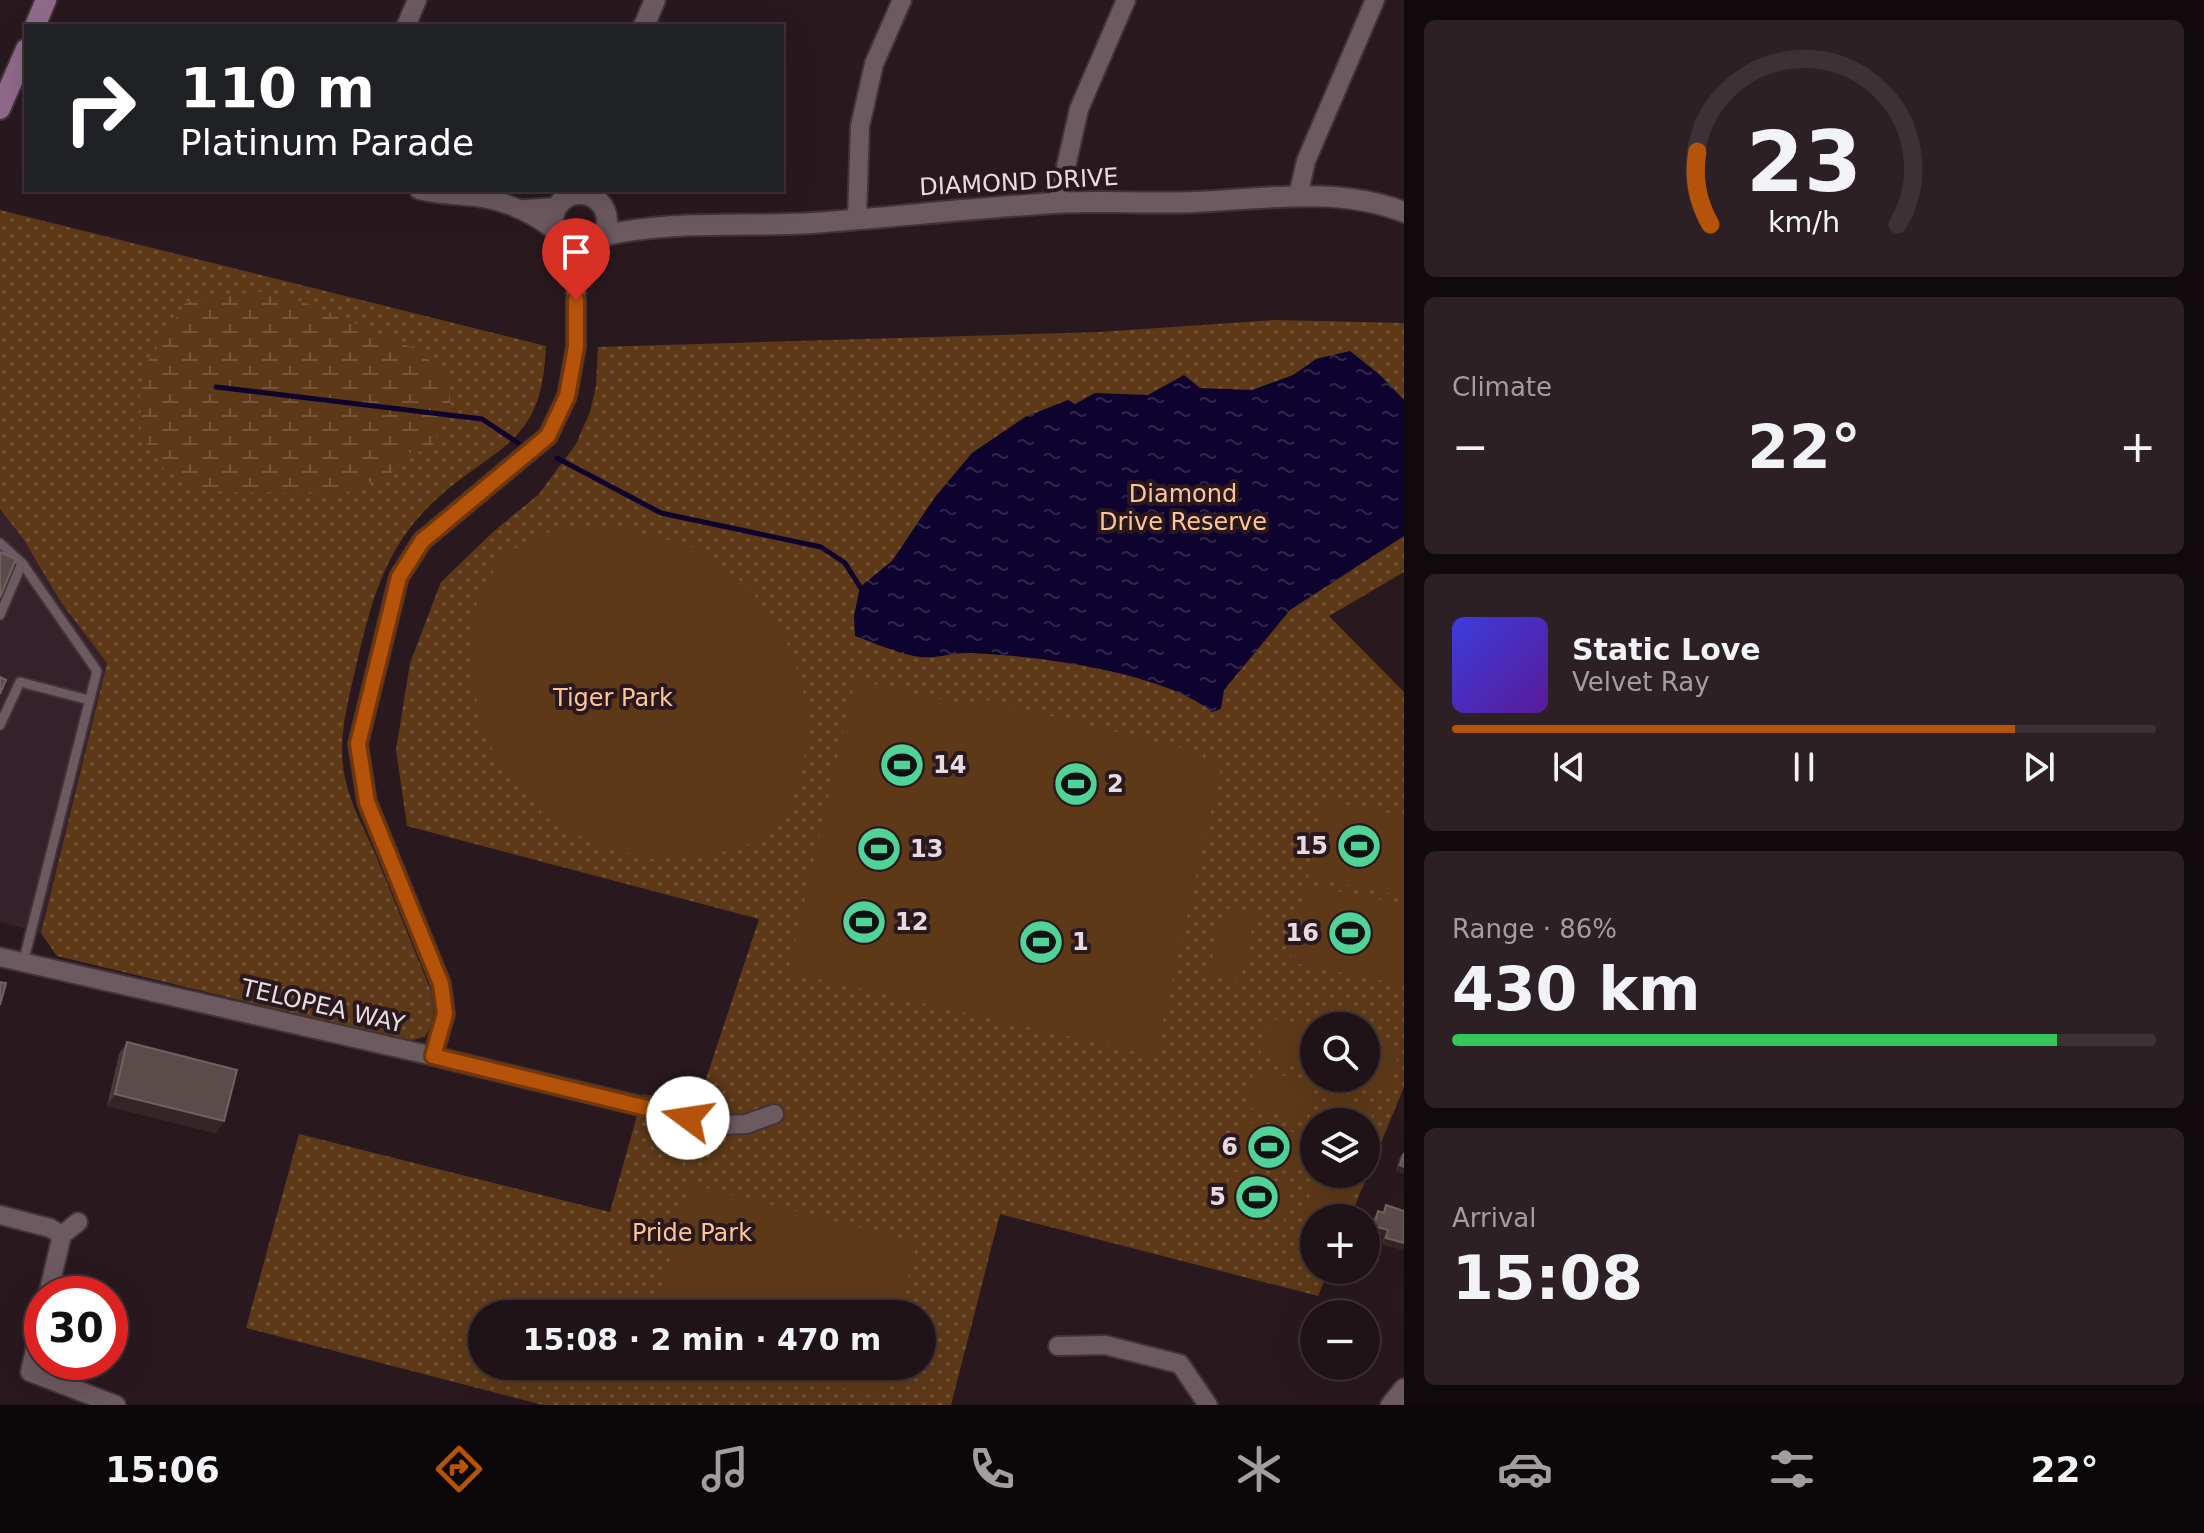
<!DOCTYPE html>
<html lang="en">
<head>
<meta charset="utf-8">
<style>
  body { margin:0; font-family:"DejaVu Sans",sans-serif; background:#2c2024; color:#f1f3f6; height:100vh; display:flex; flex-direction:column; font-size:30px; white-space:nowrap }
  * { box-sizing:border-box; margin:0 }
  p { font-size:26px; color:#a19ea1 }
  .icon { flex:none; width:44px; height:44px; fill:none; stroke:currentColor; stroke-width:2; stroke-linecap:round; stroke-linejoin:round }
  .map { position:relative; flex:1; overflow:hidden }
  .details { display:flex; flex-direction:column; gap:20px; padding:20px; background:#110a0d; width:800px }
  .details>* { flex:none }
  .guide { position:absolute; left:24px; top:24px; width:760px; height:168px; border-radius:0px; box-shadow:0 8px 32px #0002,0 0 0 2px #3c3236; background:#202124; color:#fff; overflow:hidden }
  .controls { position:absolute; left:1300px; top:1012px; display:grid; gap:16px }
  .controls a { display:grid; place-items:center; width:80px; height:80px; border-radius:50%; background:#1f1317; box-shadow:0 8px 32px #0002,0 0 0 2px #3c3236; font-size:40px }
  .speed { position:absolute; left:24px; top:1276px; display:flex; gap:16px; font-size:40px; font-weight:700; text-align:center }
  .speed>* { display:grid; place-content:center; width:104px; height:104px; border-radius:50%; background:#1f1317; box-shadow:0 8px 32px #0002,0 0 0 2px #3c3236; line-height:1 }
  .speed .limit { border:12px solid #d22; background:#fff; color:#111 }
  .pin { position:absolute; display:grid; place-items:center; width:68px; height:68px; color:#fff; margin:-82px -34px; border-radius:50% 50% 50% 0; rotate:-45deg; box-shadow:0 0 8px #0007 }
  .pin .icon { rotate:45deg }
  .me { position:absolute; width:88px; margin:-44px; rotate:284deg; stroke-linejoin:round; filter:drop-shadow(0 0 6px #0008) }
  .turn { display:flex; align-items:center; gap:28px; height:168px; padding:0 24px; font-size:36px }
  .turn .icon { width:104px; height:104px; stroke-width:2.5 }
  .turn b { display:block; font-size:56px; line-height:68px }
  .big { font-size:60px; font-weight:600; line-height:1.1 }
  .details .tile { flex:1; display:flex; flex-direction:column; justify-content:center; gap:12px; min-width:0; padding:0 28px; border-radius:12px; background:#2c2024 }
  .details .dial { align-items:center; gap:0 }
  .dial svg { height:208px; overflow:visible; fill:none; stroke:#3c3236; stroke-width:7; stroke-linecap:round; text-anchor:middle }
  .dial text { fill:#f1f3f6; stroke:none }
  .song { display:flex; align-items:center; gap:24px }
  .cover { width:96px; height:96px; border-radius:12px; background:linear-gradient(135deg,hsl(240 70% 55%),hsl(270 70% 35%)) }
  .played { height:8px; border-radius:4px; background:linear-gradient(90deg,#b45309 80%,#3c3236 80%) }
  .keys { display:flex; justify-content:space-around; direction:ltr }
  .heat { display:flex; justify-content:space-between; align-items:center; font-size:44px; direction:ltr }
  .charge { height:12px; border-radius:6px; background:linear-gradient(90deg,#34c759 86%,#3c3236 0) }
  .trip { position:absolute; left:468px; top:1300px; width:468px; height:80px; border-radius:40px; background:#1f1317; box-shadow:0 8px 32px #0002,0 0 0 2px #3c3236; font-weight:600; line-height:80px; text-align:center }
  .menu { display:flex; height:128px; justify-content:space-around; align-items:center; background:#0c0809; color:#a19ea1 }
  .menu .icon { width:56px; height:56px }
  .menu .active { color:#b45309 }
  .menu b { font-size:36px; color:#f1f3f6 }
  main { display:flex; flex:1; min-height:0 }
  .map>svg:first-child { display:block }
  .built { fill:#362029 }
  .green { fill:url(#green-dots); fill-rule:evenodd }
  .wetland { fill:url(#wetland-marsh) }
  .pitch { fill:#5d3918 }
  .water { fill:url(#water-ripples) }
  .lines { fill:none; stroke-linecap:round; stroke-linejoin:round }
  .stream { stroke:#0e022e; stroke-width:5 }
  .service-casing { stroke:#403438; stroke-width:13 }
  .minor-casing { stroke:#403438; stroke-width:22 }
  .tertiary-casing { stroke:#403438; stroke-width:24 }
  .secondary-casing { stroke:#403438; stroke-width:24 }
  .service { stroke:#6d5960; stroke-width:9 }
  .minor { stroke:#6d5960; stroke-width:18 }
  .tertiary { stroke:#6d5960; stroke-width:20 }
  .secondary { stroke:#906a8b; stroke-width:20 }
  .wall { fill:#4b3938 }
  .shaded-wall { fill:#362526 }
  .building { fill:#5b4b4a; stroke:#716161; stroke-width:2 }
  .route-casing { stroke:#753606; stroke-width:20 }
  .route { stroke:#b45309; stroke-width:14 }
  .labels { text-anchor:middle; stroke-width:8; stroke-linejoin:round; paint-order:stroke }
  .street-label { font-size:24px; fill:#e6dbdf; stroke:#29191f }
  .park-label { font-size:24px; fill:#ffc595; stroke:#29191f }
  .poi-label { font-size:24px; font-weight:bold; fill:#e6dbdf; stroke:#29191f; text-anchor:start }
</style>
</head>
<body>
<main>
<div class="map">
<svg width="1404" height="1405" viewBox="0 0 1404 1405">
  <defs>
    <pattern id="green-dots" width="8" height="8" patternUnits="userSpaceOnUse" patternTransform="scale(2)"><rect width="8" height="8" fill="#5d3918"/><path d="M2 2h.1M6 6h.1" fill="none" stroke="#745539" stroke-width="1.8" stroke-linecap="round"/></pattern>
    <pattern id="wetland-marsh" width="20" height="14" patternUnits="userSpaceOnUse" patternTransform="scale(2)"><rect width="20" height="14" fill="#5d3918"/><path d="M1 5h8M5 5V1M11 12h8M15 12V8" fill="none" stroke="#745539"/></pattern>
    <pattern id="water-ripples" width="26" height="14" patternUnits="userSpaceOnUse" patternTransform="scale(2)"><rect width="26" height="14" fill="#0e022e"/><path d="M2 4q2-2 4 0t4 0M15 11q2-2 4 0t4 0" fill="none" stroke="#31264c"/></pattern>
  </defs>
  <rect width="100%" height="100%" fill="#29191f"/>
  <path class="built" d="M0,509l24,31 36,61 47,62 -66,270 -41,-11z"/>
  <path class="green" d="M0,210l546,136c-4,96 -42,95 -105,149 -56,48 -70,107 -86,176 -8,35 -18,71 -10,107 5,25 19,50 29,73 21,51 41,101 62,152l-2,17 -9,17 -16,4 -352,-85 -16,-23 66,-270 -47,-62 -36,-61 -24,-31z
    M1274,320l130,3v249l-75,44 75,76v395l-54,131h-36v52h15l-11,26 -318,-82 -49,191h-408l-297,-77 53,-194 311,78 33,-118 54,12 62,-187 -352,-93 -11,-76 14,-87 31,-81 52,-50 46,-38 37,-50 14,-32 6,-26 2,-39 501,-15zM1314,1026h52v52h-52zM1314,1122h52v52h-52zM482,1314h440v52h-440z"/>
  <path class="wetland" d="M262,292l50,13 110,47 26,29 3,28 -21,41 -27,4 -11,19 -50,21 -114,-2 -28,-3 -35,-19 -24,-35 -1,-47 6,-23 40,-63 44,-8z"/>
  <path class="pitch" d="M613,526l78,20 58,41 39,58 12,33 8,34 -4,51 -16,50 -34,30 -39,11 -64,5 -54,-14 -50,-27 -36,-39 -27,-44 -14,-71 5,-57 27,-52 50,-24z
    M855,680l120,27 2,-9 226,55 -1,6 20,4 -67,293 -367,-84z
    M1323,800l81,16v80l-96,-19z
    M1305,885l99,19v81l-114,-23z
    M1224,908l31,7 -15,67 -32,-7z
    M1269,1018l45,10v41l-54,-13z
    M1366,1044l33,7 -9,39 -51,-12h27z
    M1254,1069l61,14 -9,38 -61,-14z
    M1336,1097l38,10 -8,30v-15h-37z
    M1244,1121l60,14 -9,38 -60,-14z
    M1231,1171l61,14 -9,38 -60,-14z
    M1315,1174h41l-11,44h-31v8l-11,-3z
    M689,1184l228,58 -18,72h-243z
    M755,1366h131l-8,31z"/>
  <path class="water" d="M1350,351l30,24 24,25v136l-114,74 -66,80 -3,19 -9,3c-48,-40 -180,-57 -243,-59 -16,-1 -33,6 -49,4 -22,-3 -45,-14 -65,-21l-1,-20 6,-29 32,-26 43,-64 37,-44 53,-36 43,-17 7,4 20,-11 53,2 36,-20 16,13 52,2 41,-15 23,-16z"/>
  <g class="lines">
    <path class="stream" d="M216,387l266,32 36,24
      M557,458l104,55 160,34 24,16 15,24"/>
    <g class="service-casing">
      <path id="service" d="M0,543l22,20 75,108 -74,292
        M0,615l22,-52
        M0,725l20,-43 69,18"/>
    </g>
    <g class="minor-casing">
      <path id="minor" d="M406,26l11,-26
        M419,190c20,5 38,5 58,7 29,4 55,16 77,33
        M1298,196l8,-35 69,-161
        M1058,202l21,-93 47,-109
        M524,209l33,-2
        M857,218l3,-92 14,-62 28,-64
        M576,277l11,-31
        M0,957l433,99 286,69 27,-1 28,-10
        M433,1056l12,-42 -4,-30 -74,-182 -9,-58 41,-167 23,-36 126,-105 19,-40 9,-49v-70l-7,-31
        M0,1215l50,13 12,7
        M48,1294l14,-59 16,-13
        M42,1319l-12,53 86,33
        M1058,1346l47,-1 75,19 28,41"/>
    </g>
    <g class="tertiary-casing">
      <path id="tertiary" d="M644,26l11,-26
        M553 221a27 27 0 1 1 54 0a27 27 0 1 1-54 0Z
        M602,236c69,-16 141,-9 211,-13 81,-6 161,-15 242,-20 46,-3 93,1 139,-1 69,-3 144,-16 210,10
        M1391,1405l13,-16"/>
    </g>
    <g class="secondary-casing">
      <path id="secondary" d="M35,26l11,-26
        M0,109l26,-60"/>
    </g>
    <use href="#service" class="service"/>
    <use href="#minor" class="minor"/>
    <use href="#tertiary" class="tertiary"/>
    <use href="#secondary" class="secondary"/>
  </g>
  <path class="wall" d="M127,1042l97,79 -8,12 -109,-27 12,-52z
    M1404,1152v22l-8,-3 4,-14z
    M1386,1205l18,6v39l-22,-6 2,-8 -15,-4 5,-15 4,-6 4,1z"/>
  <path class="shaded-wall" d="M115,1094l109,27 -8,12 -109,-27z
    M1400,1165l4,2v7l-8,-3z
    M1374,1226l14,4 -4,6 -15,-4z
    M1386,1238l18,5v7l-22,-6z"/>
  <path class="building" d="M0,552l16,7 -16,38z
    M0,677l6,3 -6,14z
    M0,982l6,1 -6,22z
    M127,1042l110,28 -13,51 -109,-27z
    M1404,1153v14l-4,-2z
    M1386,1205l18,6v32l-18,-5 2,-8 -14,-4 4,-15 6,2z"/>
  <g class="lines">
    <g class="route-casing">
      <path id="route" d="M576,300v47l-9,49 -19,40 -126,105 -23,36 -41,167 9,58 74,182 4,30 -12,42 255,62"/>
    </g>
    <use href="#route" class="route"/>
  </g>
  <defs>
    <g id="stadium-disc" transform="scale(2.3)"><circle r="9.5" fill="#51d398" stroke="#29191f"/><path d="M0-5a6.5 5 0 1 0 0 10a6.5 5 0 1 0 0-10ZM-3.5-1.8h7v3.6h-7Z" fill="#111"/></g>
  </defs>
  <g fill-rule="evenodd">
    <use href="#stadium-disc" x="902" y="765"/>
    <use href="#stadium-disc" x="1076" y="784"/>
    <use href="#stadium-disc" x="1359" y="846"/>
    <use href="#stadium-disc" x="879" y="849"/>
    <use href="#stadium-disc" x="864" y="922"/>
    <use href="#stadium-disc" x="1350" y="933"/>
    <use href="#stadium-disc" x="1041" y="942"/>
    <use href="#stadium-disc" x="1269" y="1147"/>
    <use href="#stadium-disc" x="1257" y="1197"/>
  </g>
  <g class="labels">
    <g class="street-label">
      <text transform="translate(1019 182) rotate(-3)" y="8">DIAMOND DRIVE</text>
      <text transform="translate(323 1006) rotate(13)" y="8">TELOPEA WAY</text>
    </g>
    <g class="park-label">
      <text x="1183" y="502">Diamond<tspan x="1183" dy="28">Drive Reserve</tspan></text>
      <text x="613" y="706">Tiger Park</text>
      <text x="692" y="1241">Pride Park</text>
    </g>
    <g class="poi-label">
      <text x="933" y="773">14</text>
      <text x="1107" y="792">2</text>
      <text x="1328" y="854" text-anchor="end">15</text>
      <text x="910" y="857">13</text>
      <text x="895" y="930">12</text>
      <text x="1319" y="941" text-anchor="end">16</text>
      <text x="1072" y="950">1</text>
      <text x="1238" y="1155" text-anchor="end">6</text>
      <text x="1226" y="1205" text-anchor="end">5</text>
    </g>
  </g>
</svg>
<div class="controls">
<a><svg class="icon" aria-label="search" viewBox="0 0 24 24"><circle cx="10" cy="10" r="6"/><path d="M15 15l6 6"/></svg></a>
<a><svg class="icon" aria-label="layers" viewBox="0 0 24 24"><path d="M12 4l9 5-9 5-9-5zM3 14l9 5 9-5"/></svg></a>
<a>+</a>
<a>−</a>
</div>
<div class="speed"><div class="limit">30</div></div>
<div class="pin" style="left:576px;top:300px;background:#d93025"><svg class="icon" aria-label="arrive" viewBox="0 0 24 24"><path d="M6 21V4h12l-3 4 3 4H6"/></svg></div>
<svg class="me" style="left:688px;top:1118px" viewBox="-20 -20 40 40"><circle r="19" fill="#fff"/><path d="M0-13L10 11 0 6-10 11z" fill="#b45309"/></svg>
<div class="trip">15:08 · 2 min · 470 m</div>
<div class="guide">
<div class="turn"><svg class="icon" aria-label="right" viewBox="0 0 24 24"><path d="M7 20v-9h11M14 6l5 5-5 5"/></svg><div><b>110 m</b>Platinum Parade</div></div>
</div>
</div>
<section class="details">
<div class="tile dial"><svg viewBox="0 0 100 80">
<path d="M14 69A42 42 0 1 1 86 69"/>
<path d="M14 69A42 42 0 0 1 9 41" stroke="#b45309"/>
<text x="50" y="56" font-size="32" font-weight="700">23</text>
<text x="50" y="72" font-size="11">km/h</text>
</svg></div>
<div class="tile"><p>Climate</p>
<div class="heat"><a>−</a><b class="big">22°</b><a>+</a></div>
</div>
<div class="tile">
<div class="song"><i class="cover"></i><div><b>Static Love</b><p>Velvet Ray</p></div></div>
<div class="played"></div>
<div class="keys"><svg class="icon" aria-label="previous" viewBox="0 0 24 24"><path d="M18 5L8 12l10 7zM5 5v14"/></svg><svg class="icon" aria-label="pause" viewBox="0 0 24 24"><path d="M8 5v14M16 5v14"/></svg><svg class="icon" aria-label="next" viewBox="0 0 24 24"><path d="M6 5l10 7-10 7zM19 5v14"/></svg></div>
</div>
<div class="tile"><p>Range · 86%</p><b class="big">430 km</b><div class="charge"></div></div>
<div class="tile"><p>Arrival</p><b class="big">15:08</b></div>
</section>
</main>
<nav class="menu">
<b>15:06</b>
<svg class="icon active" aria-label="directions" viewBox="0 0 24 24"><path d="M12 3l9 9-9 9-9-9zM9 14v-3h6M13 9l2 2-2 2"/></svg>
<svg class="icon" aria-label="music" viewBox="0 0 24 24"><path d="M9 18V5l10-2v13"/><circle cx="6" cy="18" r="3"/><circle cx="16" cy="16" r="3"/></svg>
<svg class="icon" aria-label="phone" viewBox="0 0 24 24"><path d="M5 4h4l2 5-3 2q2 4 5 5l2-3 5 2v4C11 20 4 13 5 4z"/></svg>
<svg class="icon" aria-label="climate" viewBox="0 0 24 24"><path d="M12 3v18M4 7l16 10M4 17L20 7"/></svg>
<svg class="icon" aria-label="car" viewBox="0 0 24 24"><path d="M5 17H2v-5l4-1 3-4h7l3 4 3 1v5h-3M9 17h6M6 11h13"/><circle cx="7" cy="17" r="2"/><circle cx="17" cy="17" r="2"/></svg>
<svg class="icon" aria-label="filters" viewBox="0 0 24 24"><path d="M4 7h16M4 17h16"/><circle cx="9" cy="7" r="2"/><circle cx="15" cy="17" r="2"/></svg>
<b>22°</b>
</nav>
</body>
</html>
